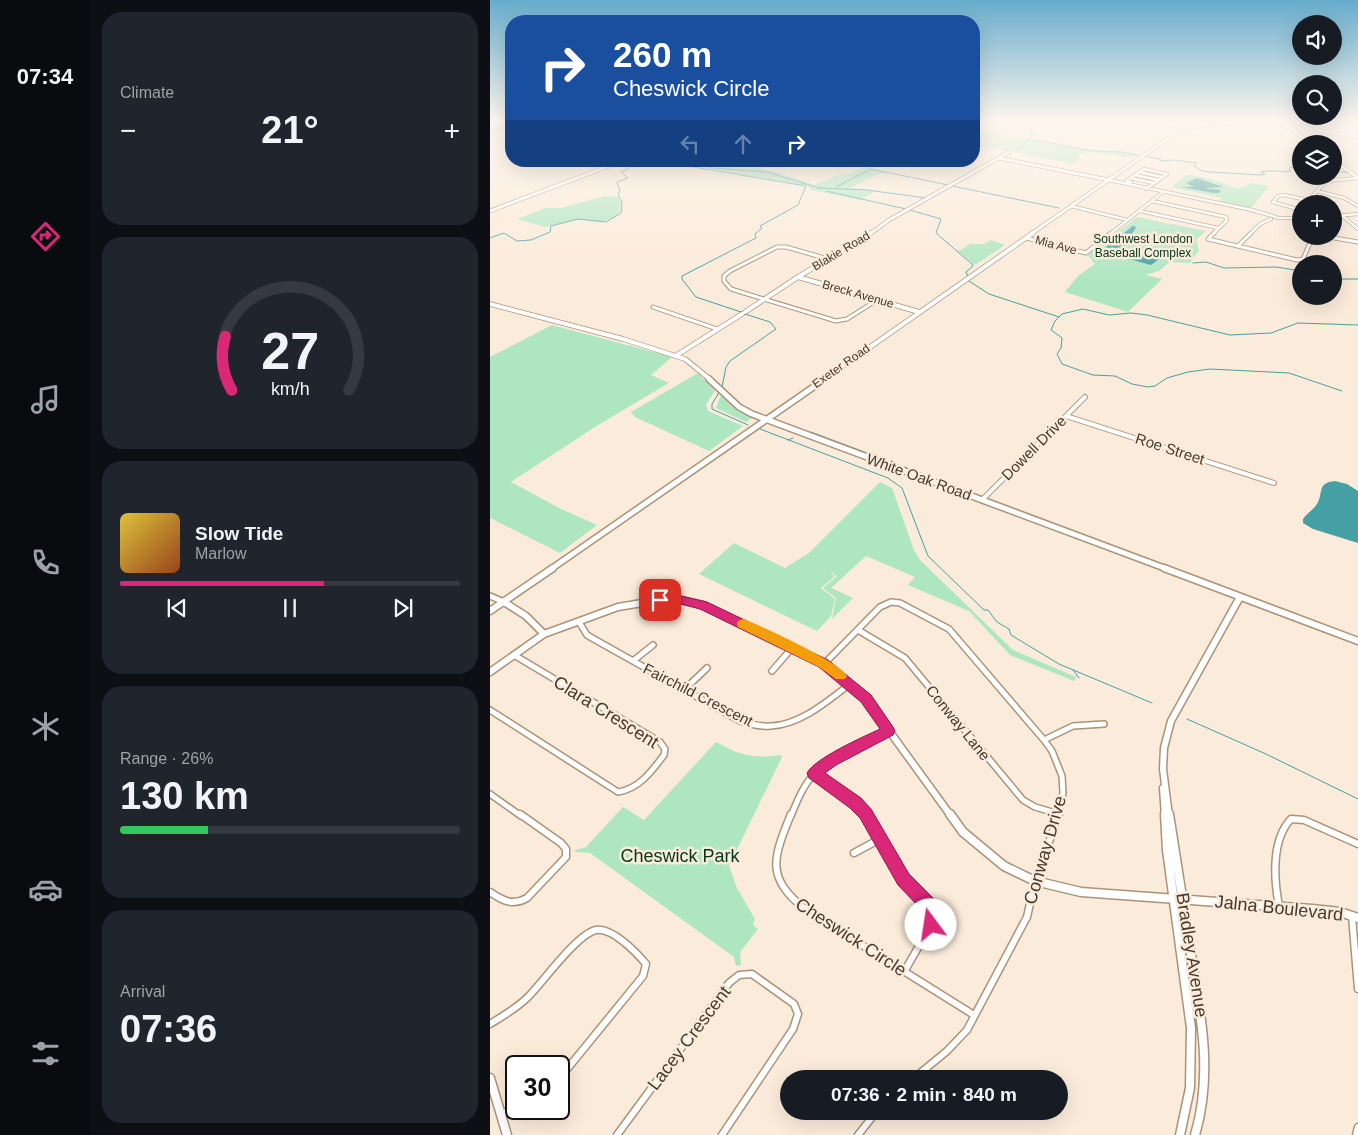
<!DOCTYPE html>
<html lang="en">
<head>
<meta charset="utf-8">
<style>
  body { margin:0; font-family:Helvetica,sans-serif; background:#20242c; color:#f1f3f6; height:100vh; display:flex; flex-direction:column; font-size:19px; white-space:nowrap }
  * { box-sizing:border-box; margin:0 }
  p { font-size:16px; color:#9ea1a6 }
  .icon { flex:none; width:28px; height:28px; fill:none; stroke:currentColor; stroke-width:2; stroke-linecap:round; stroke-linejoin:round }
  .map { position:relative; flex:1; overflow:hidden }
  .sheet { display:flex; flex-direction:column; gap:12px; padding:12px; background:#0d0f14; width:400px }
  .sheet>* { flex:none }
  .top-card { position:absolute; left:15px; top:15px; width:475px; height:152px; border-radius:20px; box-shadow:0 5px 20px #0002; background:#1a4fa0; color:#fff; overflow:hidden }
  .controls { position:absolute; left:802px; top:15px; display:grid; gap:10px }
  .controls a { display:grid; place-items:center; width:50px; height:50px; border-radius:50%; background:#171b24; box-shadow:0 5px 20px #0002; font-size:25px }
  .speed { position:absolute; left:15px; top:1055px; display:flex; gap:10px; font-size:25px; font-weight:700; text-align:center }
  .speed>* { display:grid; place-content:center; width:65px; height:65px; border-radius:50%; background:#171b24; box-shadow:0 5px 20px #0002; line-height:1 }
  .speed .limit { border:2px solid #111; border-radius:8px; background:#fff; color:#111 }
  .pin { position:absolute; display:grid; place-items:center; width:42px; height:42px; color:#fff; margin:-21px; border-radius:10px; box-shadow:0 2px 8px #0006 }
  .me { position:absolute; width:55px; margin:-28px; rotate:346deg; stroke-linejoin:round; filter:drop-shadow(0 0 4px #0008) }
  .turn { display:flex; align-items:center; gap:18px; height:105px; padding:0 25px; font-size:22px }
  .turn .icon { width:65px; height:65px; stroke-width:2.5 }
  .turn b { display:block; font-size:35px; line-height:42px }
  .lanes { display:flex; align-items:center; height:48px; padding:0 25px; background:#0003; justify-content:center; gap:25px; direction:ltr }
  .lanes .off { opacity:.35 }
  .big { font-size:38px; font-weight:600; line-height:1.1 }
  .sheet .tile { flex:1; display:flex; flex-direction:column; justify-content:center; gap:8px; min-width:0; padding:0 18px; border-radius:20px; background:#20242c }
  .sheet .dial { align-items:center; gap:0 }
  .dial svg { height:130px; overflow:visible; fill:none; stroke:#363941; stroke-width:7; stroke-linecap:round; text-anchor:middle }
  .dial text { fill:#f1f3f6; stroke:none }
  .song { display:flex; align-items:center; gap:15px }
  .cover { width:60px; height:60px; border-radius:8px; background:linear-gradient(135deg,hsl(50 70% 55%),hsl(20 70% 35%)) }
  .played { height:5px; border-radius:2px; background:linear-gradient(90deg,#db2777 60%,#363941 60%) }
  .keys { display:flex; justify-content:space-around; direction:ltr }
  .heat { display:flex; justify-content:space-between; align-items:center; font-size:28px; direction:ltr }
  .charge { height:8px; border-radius:4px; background:linear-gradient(90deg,#34c759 26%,#363941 0) }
  .trip { position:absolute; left:290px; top:1070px; width:288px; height:50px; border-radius:25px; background:#171b24; box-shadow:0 5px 20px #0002; font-weight:600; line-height:50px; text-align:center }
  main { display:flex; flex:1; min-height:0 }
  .tab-bar { display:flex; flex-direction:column; width:90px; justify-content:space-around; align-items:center; background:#090b0e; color:#9ea1a6 }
  .tab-bar .icon { width:35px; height:35px }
  .tab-bar .current { color:#db2777 }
  .tab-bar b { font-size:22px; color:#f1f3f6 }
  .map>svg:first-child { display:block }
  .green { fill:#aee6c2 }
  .water { fill:#45a0a3 }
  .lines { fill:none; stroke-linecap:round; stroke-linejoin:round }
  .stream { stroke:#45a0a3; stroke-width:1 }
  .street-far4-casing { stroke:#ab9378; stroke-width:4 }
  .street-far3-casing { stroke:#ab9378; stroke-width:5 }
  .street-far2-casing { stroke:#ab9378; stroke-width:6 }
  .street-far1-casing { stroke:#ab9378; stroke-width:8 }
  .street-casing { stroke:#ab9378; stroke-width:9 }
  .secondary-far4-casing { stroke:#ab9378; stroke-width:4.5 }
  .secondary-far3-casing { stroke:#ab9378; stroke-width:5.5 }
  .secondary-far2-casing { stroke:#ab9378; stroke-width:8 }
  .secondary-far1-casing { stroke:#ab9378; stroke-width:9 }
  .secondary-casing { stroke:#ab9378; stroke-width:11 }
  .primary-casing { stroke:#ab9378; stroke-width:4.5 }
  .highway-casing { stroke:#ab9378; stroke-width:2 }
  .street-far4 { stroke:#fff; stroke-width:2.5 }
  .street-far3 { stroke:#fff; stroke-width:3 }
  .street-far2 { stroke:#fff; stroke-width:4 }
  .street-far1 { stroke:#fff; stroke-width:5 }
  .street { stroke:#fff; stroke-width:6 }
  .secondary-far4 { stroke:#fff; stroke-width:3 }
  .secondary-far3 { stroke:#fff; stroke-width:4 }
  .secondary-far2 { stroke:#fff; stroke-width:5 }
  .secondary-far1 { stroke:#fff; stroke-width:6 }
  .secondary { stroke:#fff; stroke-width:8 }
  .primary { stroke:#fff; stroke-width:3 }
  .highway { fill:#fff; fill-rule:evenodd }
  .route { fill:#db2777; stroke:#8e194d }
  .slow { fill:#f59e0b }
  .labels { text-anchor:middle; stroke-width:5; stroke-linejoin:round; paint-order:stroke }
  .far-park-label { font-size:12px; fill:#03371e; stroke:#fbebda }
  .far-street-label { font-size:12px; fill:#443a2f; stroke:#fbebda }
  .street-label { font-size:15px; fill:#443a2f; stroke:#fbebda }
  .near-street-label { font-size:18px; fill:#443a2f; stroke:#fbebda }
  .near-park-label { font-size:18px; fill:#03371e; stroke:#fbebda }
</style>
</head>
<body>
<main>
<nav class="tab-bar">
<b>07:34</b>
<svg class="icon current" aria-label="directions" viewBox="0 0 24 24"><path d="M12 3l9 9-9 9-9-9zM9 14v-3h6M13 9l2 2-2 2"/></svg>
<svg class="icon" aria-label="music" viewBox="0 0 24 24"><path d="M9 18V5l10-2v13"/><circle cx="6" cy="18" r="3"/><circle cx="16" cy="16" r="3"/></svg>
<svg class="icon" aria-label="phone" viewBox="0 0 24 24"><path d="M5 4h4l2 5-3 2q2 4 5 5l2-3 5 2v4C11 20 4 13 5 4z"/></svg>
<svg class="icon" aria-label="climate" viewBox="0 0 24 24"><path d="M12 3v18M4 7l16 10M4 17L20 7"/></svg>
<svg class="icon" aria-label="car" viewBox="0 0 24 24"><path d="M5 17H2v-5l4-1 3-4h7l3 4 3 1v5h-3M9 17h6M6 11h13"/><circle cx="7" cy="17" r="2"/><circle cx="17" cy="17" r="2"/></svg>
<svg class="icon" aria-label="filters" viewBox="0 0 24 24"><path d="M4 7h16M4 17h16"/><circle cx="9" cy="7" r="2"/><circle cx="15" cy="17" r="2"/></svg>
</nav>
<section class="sheet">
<div class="tile"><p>Climate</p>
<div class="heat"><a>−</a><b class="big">21°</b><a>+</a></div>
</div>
<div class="tile dial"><svg viewBox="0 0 100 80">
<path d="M14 69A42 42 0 1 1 86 69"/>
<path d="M14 69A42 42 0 0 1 10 36" stroke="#db2777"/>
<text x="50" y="56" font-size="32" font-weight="700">27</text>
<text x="50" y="72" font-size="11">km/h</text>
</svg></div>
<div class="tile">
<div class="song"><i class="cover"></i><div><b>Slow Tide</b><p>Marlow</p></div></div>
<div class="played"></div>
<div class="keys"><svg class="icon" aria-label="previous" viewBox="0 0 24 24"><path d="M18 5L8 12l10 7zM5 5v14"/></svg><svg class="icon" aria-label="pause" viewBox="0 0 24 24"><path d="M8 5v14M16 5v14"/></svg><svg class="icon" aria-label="next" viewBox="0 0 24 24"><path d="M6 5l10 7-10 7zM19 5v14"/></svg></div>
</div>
<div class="tile"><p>Range · 26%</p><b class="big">130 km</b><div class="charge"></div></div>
<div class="tile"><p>Arrival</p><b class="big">07:36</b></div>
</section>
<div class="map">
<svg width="868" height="1135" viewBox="0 0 868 1135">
  <rect width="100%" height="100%" fill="#fbebda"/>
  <path class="green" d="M484,128l54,11 -17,13 -37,-7z
    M541,140l66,12 16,-1 23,4 -4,3 -17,-3 -31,-3 -7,6 3,1 -7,5 -60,-12z
    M175,161h41l16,6h16l22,-6h12l-12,8 17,3 37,13 24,-10 11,-1 16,-7 25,6 -13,1 -27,14 26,3 -16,9 -49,-10 -3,-5h-9z
    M697,174l30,7 20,8 15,-6 17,3 -18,22 -32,-6 3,-4 -50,-11z
    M115,196l13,1 3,7 -3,10 -7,5 -11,3 -22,-3 -33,8 -28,-8 28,-11h16z
    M647,217l69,14 -10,9 3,10 -9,13 -20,-1 -11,9 -14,4 17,4 -34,33 -63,-20 13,-16 17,-12 -7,-9z
    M501,240l14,5 -30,20 -19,-16 5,1 9,-6h14z
    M62,325l120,32 -21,18 18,8 -71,42 -87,57 50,27 36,16 -37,28 -70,-35v-161z
    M208,373l17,18 -9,13 2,7 35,15 -34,25 -74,-34 -4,-5z
    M231,395l10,11 21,12 -6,4 -30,-14z
    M390,482l12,6 22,62 6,10 93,90 63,27 -2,4 -64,-26 -41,-44 -61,-26 7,-8 -49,-21 -35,32 22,10 -21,21 4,-21 -13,-10 14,-12 -8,-6 6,6 -14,12 14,11 -4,17 -14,15 -118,-57 35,-31 51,25 24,-15z
    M226,742c24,13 36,17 64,13l2,2 -53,109 8,22 18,31 -2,6 5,4 -18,23 1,13 -5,1 -2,-9 -144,-104 -15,-1v-2l11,-3 37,-40 21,13z"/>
  <path class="water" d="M707,178l26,9 -19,1 17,2 -2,3h-5l-33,-6h13l-8,-4z
    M643,226l3,1 -1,2 -11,19 -5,4 -14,-4z
    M637,250l31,8 1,1 -8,6 -33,-9z
    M845,481l12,3 11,7v52l-45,-14 -10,-6v-4c4,-6 10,-9 14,-15 7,-11 -1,-21 18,-23z"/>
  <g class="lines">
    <path class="stream" d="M645,121l45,8
      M694,129l81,-6
      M539,139l64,12 28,1 39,7v2l14,-1 23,3 -3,3 8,5 7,1 52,3 4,-1 -4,-2c10,-3 20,1 30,-1l-2,-2 2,-2 10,2
      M525,151l13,-10 5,-8 -13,-12
      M168,161l148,25 -8,19 -38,21 2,2 -7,6 1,4 -74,38v3l14,18 45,15
      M211,161l1,3 10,4 55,4 52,16 48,2 59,8
      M844,171l15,2
      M462,186l107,22
      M346,187l35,-18 77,16
      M336,191l80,18
      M420,210l31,9 -5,14 36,31 1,2 -7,6 2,5
      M0,238l14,-5 13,8 14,-1 19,-8 1,-6 27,-7 28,3 15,-9 1,-11 -4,-7 2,-4 -3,-9 11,-4 -7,-6 7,-3 3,-6 6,-2
      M703,263l13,-1 18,6 52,-1 25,4
      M844,279h24
      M479,281l20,13 70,23
      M232,387l4,-20 4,-6 46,-32 -6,-7 -25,-8
      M230,391l-8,13v5l36,16
      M852,391l-53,-18 -79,-4 -22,3 -21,6 -12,8 -7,1 -16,-3 -17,-8 -22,-1 -31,-11 -5,-10 4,-6 1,-10 -11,-8 4,-9 7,-7 21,-5 26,6 22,-2 16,2 83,20 41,-2 27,-10 60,2
      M270,429l128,49 14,10 26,68 56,54h4l9,12 12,7 2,6 48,29 93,39
      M321,432l112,42
      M298,440l5,-2
      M583,670l6,8
      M697,719l79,35 92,45"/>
    <g class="street-far4-casing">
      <path id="street-far4" d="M649,172l23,5
        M645,175l23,5
        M640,178l24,5
        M619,180l143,30 24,7
        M641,182l-5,-1 18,-12 23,5
        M656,189l21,-15
        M827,191l27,7 14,8
        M819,200l17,-19 32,-3
        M662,201l74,16 1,3 -14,14
        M581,206l56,14
        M844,209l24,20
        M811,210l-28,-8 5,-6 6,-1 41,9
        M650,211l78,17
        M844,216l24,-2
        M788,218h23
        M620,234l53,-42
        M760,234l10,-10 11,-5"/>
    </g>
    <g class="street-far3-casing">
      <path id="street-far3" d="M724,233l-6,6 89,21 6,-1 10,-23
        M833,236l35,6
        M536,238l60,15 25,-20
        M748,246l13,-13
        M338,259l-42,-12h-9l-47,24 -6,5v5l7,8 105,32 11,-2 30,-19
        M163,307l64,22"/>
    </g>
    <g class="street-far2-casing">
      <path id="street-far2" d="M576,416l208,67
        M492,500l103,-103"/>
    </g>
    <g class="street-far1-casing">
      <path id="street-far1" d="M0,596l14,6
        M89,622l8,13 5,3 148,83c10,3 20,6 31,5 29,-1 57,-25 79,-42
        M368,630l47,28 118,142 12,7 24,7
        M143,661l20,-16
        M334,664l56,-57 11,-5 9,1 49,26 95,111 8,11 10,25 1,17 -5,23
        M282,671l20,-23
        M195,689l22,-21
        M0,710l128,82c21,-3 34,-21 46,-37l1,-6 -5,-7 -146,-87
        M554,740l29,-14 31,-2
        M324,773l42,30 10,13
        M0,794l31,22
        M301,816c6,-15 12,-30 23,-42 19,-21 50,-30 75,-43"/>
    </g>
    <g class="street-casing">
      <path id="street" d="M301,814c-18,45 -26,63 15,96l168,105
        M375,814l39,66 23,24 5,9 -1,12 -27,47
        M364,853l26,-14
        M0,892c13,9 23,14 37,6l39,-41v-8l-5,-6 -41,-29
        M789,906c-5,-26 -8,-66 12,-87l13,1 54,24
        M862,916l6,73
        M0,1024c13,-8 27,-16 38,-27 15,-15 49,-63 68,-67 16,-3 41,23 50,34l-3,12 -84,103
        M423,1079l34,-28 20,-21 60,-113 8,-36 24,-67
        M11,1115l15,-9
        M127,1135l112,-152 10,-8 13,-1 42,30 4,10 -5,15 -71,106
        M368,1135l19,-24
        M866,1135l2,-8"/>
    </g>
    <g class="secondary-far4-casing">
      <path id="secondary-far4" d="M790,121l31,23
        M508,158l111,22
        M844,160l24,18
        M0,211l132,-50
        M380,234l19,-14 120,-68
        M541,234l162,-113"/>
    </g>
    <g class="secondary-far3-casing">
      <path id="secondary-far3" d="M308,277l121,35
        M0,304l133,35 62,20 26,21
        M255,312l53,-35 73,-44
        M187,355l65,-41
        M333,380l210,-147"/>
    </g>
    <g class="secondary-far2-casing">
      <path id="secondary-far2" d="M219,379l30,28 13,7 415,155
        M61,569l274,-190"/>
    </g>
    <g class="secondary-far1-casing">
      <path id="secondary-far1" d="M674,568l194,73
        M14,602l22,14 18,18
        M0,611l63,-43
        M0,672l54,-38 74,-27 42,-7h21l22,5 121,59 42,35 85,117
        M673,788l2,28
        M679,816l-6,-47 1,-21 7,-27 69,-124"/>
    </g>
    <g class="secondary-casing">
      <path id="secondary" d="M460,814l13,18 41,34 31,15 46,11 231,17 28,3 18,6
        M675,814l2,36 24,178 -1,60 -10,47
        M679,814c7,47 15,93 22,140 10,61 22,121 4,181
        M0,1078l17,57"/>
    </g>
    <g class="primary-casing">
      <path id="primary" d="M777,121l91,16"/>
    </g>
    <g class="highway-casing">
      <path id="highway" d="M20,124h1v2l-21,7v-2z"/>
    </g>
    <use href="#street-far4" class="street-far4"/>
    <use href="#street-far3" class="street-far3"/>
    <use href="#street-far2" class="street-far2"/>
    <use href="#street-far1" class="street-far1"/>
    <use href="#street" class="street"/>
    <use href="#secondary-far4" class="secondary-far4"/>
    <use href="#secondary-far3" class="secondary-far3"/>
    <use href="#secondary-far2" class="secondary-far2"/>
    <use href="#secondary-far1" class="secondary-far1"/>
    <use href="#secondary" class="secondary"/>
    <use href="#primary" class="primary"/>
    <use href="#highway" class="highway"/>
  </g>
  <linearGradient id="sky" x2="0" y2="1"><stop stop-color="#67accc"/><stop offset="0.43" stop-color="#fdf6ee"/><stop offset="1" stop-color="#fdf6ee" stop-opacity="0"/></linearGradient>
  <rect width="868" height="280" fill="url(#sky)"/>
  <path class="route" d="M170,596h21l26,6 121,58 43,35 22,32 2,4 -2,4 -57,30 -11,8 36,25 10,11 38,65 24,24 5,9 2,6 -3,17 -6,3 -6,-3c-3,-7 0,-14 -4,-21l-23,-24 -38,-67 -10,-10 -41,-30 -2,-5c8,-15 56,-36 73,-44l-19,-27 -42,-35 -119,-58 -19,-5 -25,-1 -2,-3z"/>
  <path class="slow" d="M253,619c17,6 97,43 104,57l-2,3h-9l-17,-12 -81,-40 -1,-3 1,-3z"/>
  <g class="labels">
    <g class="far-park-label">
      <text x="653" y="243">Southwest London<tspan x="653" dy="14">Baseball Complex</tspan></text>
    </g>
    <g class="far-street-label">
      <text transform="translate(566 245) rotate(15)" y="4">Mia Ave</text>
      <text transform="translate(351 251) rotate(-31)" y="4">Blakie Road</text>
      <text transform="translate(368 294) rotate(16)" y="4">Breck Avenue</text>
      <text transform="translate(351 366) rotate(-35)" y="4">Exeter Road</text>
    </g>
    <g class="street-label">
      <text transform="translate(544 448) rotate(-45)" y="5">Dowell Drive</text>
      <text transform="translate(680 449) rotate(18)" y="5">Roe Street</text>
      <text transform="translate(429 477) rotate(20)" y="5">White Oak Road</text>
      <text transform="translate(208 695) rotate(27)" y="5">Fairchild Crescent</text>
      <text transform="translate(468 723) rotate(51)" y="5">Conway Lane</text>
    </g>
    <g class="near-street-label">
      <text transform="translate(116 712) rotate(32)" y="6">Clara Crescent</text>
      <text transform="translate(555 850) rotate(-74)" y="6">Conway Drive</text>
      <text transform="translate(789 908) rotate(6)" y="6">Jalna Boulevard</text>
      <text transform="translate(361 937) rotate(33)" y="6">Cheswick Circle</text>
      <text transform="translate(702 955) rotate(81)" y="6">Bradley Avenue</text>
      <text transform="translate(199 1038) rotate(-53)" y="6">Lacey Crescent</text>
    </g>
    <g class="near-park-label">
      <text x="190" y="862">Cheswick Park</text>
    </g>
  </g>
</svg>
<div class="controls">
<a><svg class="icon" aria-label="sound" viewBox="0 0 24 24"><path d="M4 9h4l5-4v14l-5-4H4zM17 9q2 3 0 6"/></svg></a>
<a><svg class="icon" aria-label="search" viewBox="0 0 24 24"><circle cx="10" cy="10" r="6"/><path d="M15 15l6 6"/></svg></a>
<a><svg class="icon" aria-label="layers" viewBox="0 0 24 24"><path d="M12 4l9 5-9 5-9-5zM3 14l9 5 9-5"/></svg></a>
<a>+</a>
<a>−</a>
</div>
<div class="speed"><div class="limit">30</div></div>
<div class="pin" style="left:170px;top:600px;background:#d93025"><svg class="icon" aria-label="arrive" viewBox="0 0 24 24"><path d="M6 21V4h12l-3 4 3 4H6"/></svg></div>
<svg class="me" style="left:441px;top:925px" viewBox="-20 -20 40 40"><circle r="19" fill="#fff"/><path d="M0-13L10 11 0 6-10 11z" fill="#db2777"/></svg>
<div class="trip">07:36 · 2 min · 840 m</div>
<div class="top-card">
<div class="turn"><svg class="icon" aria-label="right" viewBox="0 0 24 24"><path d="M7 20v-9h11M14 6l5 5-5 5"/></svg><div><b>260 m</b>Cheswick Circle</div></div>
<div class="lanes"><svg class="icon off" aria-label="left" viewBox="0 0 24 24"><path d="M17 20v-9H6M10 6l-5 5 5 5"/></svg><svg class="icon off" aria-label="ahead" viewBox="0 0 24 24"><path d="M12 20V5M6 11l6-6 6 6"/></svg><svg class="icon" aria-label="right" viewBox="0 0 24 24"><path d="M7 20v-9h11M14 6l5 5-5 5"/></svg></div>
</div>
</div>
</main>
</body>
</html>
